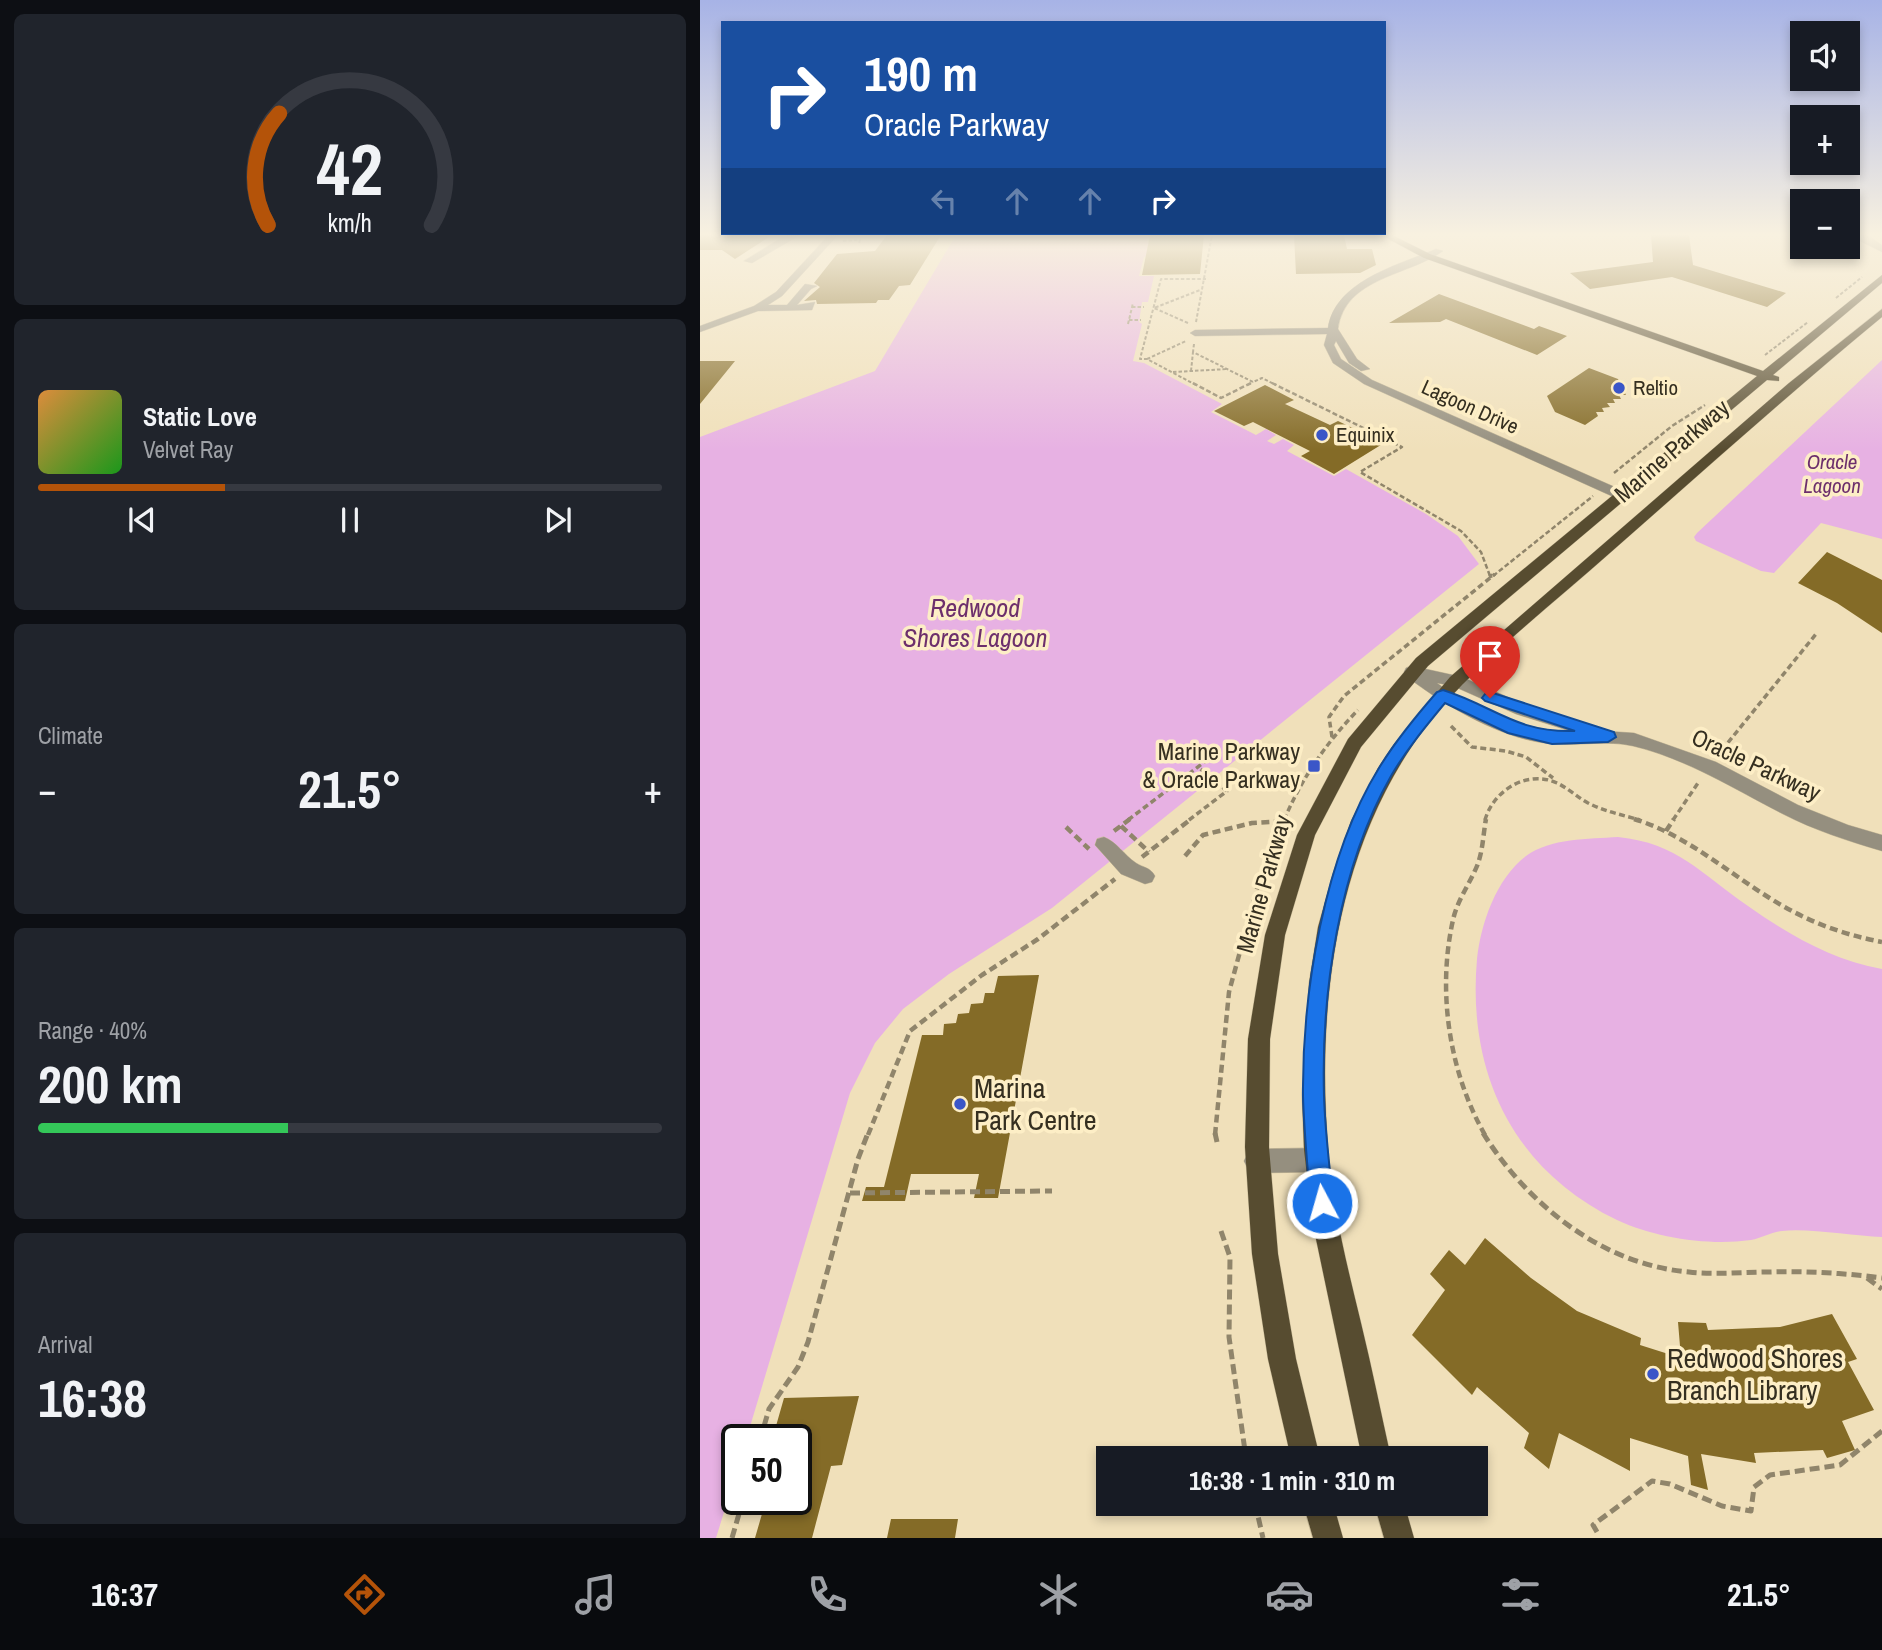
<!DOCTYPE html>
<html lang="en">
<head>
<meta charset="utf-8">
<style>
  body { margin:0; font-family:"Archivo Narrow",sans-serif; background:#20242c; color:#f1f3f6; height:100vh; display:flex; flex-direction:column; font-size:26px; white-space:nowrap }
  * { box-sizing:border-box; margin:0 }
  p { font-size:23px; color:#9ea1a6 }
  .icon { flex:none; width:38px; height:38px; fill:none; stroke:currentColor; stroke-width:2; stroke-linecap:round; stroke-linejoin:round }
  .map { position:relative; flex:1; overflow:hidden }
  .panel { display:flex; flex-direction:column; gap:14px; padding:14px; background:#0d0f14; width:700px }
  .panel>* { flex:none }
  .hud { position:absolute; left:21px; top:21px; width:665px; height:214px; border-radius:0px; box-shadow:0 4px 10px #0003; background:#1a4fa0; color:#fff; overflow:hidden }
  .controls { position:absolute; left:1090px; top:21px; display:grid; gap:14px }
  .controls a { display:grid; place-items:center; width:70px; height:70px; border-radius:0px; background:#171b24; box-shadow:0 4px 10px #0003; font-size:35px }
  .speed { position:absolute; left:21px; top:1424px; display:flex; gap:14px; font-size:35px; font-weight:700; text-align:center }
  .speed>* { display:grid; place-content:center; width:91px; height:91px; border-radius:50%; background:#171b24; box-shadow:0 4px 10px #0003; line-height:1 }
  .speed .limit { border:4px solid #111; border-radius:10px; background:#fff; color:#111 }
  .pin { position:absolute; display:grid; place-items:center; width:60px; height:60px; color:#fff; margin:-72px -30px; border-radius:50% 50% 50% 0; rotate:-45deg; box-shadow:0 0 7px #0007 }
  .pin .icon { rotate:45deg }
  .me { position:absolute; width:77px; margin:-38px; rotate:354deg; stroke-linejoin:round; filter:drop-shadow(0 0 5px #0008) }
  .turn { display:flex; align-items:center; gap:24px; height:147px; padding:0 28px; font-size:32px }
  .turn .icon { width:91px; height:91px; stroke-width:2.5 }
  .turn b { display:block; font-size:49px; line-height:60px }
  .lanes { display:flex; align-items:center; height:66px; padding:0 28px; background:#0003; justify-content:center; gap:35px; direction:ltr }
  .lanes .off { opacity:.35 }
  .big { font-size:52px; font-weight:800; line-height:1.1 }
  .panel .widget { flex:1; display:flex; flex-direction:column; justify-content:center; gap:10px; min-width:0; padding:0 24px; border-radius:10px; background:#20242c }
  .panel .dial { align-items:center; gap:0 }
  .dial svg { height:182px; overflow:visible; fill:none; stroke:#363941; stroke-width:7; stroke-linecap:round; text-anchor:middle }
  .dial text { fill:#f1f3f6; stroke:none }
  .song { display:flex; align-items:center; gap:21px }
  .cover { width:84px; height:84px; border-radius:10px; background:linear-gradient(135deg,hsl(30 70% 55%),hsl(120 70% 35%)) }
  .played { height:7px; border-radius:4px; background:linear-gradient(90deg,#b45309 30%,#363941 30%) }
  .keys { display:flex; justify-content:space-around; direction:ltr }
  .heat { display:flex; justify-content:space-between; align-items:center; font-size:38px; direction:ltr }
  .charge { height:10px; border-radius:5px; background:linear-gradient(90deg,#34c759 40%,#363941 0) }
  .trip { position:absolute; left:396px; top:1446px; width:392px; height:70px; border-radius:0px; background:#171b24; box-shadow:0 4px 10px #0003; font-weight:800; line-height:70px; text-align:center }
  .dock { display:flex; height:112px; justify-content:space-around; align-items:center; background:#090b0e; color:#9ea1a6 }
  .dock .icon { width:49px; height:49px }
  .dock .active { color:#b45309 }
  .dock b { font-size:32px; color:#f1f3f6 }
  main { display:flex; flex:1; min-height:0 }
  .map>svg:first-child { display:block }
  .water { fill:#e7b1e3 }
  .building { fill:#846b27 }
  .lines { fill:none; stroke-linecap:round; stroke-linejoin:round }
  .minor-casing { stroke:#cbbd9b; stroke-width:1 }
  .major-casing { stroke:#cbbd9b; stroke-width:1 }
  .path-far4 { stroke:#90856b; stroke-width:2; stroke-dasharray:3.5 2; stroke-linecap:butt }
  .path-far3 { stroke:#90856b; stroke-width:2.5; stroke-dasharray:5 2.5; stroke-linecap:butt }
  .path-far2 { stroke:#90856b; stroke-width:3.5; stroke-dasharray:6 3.5; stroke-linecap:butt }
  .path-far1 { stroke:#90856b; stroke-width:4.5; stroke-dasharray:8 4.5; stroke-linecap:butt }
  .path { stroke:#90856b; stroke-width:5; stroke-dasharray:10 5; stroke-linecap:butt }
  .minor { fill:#958f7f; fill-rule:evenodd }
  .major { fill:#574c30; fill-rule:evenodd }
  .route { fill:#1a73e8; stroke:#114b97; stroke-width:2 }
  .poi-dot { fill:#3a56c8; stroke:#fdeec6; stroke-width:2.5 }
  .labels { text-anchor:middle; stroke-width:7; stroke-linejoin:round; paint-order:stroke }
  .far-poi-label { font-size:21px; fill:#352f20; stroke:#fdeec6; text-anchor:start }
  .far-street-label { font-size:21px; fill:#352f20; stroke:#fdeec6 }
  .far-water-label { font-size:21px; font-style:italic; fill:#6d2f6c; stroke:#fdeec6 }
  .street-label { font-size:24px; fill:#352f20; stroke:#fdeec6 }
  .poi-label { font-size:24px; fill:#352f20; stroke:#fdeec6; text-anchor:end }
  .water-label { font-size:26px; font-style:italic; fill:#6d2f6c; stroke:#fdeec6 }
  .near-poi-label { font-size:28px; fill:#352f20; stroke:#fdeec6; text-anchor:start }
</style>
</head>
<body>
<main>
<section class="panel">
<div class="widget dial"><svg viewBox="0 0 100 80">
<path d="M14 69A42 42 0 1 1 86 69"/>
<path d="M14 69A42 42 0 0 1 19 20" stroke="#b45309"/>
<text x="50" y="56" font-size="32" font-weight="700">42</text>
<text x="50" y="72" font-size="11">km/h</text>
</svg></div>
<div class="widget">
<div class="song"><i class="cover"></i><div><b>Static Love</b><p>Velvet Ray</p></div></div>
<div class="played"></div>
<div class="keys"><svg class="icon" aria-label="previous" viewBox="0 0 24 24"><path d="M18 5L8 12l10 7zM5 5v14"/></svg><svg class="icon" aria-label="pause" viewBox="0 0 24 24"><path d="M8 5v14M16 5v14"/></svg><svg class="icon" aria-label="next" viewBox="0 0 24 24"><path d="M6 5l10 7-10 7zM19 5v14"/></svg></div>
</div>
<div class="widget"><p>Climate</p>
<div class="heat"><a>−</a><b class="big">21.5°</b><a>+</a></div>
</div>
<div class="widget"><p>Range · 40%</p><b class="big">200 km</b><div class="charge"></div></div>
<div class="widget"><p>Arrival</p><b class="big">16:38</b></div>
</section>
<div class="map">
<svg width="1182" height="1538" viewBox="0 0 1182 1538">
  <rect width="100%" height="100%" fill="#f0e0ba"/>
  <path class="water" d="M256,235h193l-2,8h9l-9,7 7,5 -10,2 -5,19h15l-6,26h-6l-3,20 3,2 -9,37 11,2 78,41 -11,8 45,23 10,-6 10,6 -9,6 7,3 9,-5 11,6 -7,6 47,25 12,-7 80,45 32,22 21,28 -427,344 -103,66 -46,35 -28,34 -25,50 -104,347h-9v30l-21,68h-16v-1101l175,-66z
    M1182,360v179l-61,-16 -47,50 -13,-2 -65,-30 -2,-4 3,-4z
    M918,837c60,6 83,37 130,69 41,29 84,54 134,63v268c-29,-1 -73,-9 -100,-6 -11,1 -20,7 -31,9 -42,6 -96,-2 -134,-20 -105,-51 -150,-148 -140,-261 4,-36 19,-80 49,-103 25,-18 62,-17 92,-19z"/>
  <path class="building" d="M0,235h72l-37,24 -13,-9h-22z
    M187,235h54l-31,50 -11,1 -10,14h-11l-2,3 -59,1 -1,-4 -12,1 16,-14 -6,-4 23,-29 38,-3z
    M450,235h54l-4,39 -58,1z
    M594,235h50l3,14h25l4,16 -16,8 -64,1z
    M951,235h38l4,30 93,28 -19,14 -95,-30 -82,12 -20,-16 83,-11z
    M739,294l95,35 5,-3 28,10 -30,19 -91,-36 -6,3 -51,1z
    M0,361h35l-35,43z
    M889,368l29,11 8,16h-7l2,4h-8l2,4h-8l3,4 -8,1 2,4h-8l2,4 -13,9 -30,-13 -8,-16z
    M565,385l29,15 -9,4 45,21 8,-4 46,22 -50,31 -33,-18 9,-5 -57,-29 -9,4 -30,-15z
    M1127,552l55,28v53l-45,-30 -39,-20z
    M339,975l-41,223h-24l5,-24h-68l-6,27h-43l4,-14h18l38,-152h21l1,-11 12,-1 2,-9 11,-1 2,-9 12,-1 2,-10h9l4,-17z
    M785,1238l46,40 46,33 64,27 -1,7 41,13 -3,-36 28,1 2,7 72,-3 52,-13 25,45 -9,3 26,48 -32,11 13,29 -28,8 -4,-8 -69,3 2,10 -55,-9 7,36 -17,-5 -3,-29 -58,-18v33l-71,-38 -10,36 -25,-21 5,-15 -52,-46 -5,8 -60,-60 33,-45 -15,-16 19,-24 16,15z
    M159,1396l-17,69 -11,1 -19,72h-57l11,-38h30v-60h-24l12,-42z
    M191,1519h67l-3,19h-68z"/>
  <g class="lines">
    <g class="minor-casing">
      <path id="minor" d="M86,235h14l-48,28 -8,-2z
        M129,235h9l-56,61 -14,9h19l18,-21 12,2 -6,3 -14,16 18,-3 -3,8 -54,1 -58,21v-6l54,-20 22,-14z
        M1159,235h8l15,10v7l-22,-11z
        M736,249l7,2c-34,25 -98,26 -105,78l19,30 13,10 -9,2 -12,-8 -13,-22 -2,4 7,14 31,21 254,112v6h-10l-252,-114 -31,-21 -9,-18 3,-11 -132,2 -5,-3 5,-3 133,-2c7,-47 70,-63 108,-79z
        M712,666l50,11 66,29 76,25 30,2 82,29 82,43 50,20 34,10v16c-34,-10 -68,-21 -99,-37 -49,-25 -96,-55 -150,-68 -26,-6 -53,0 -79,-2 -50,-3 -109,-38 -148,-68l-2,-4 2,-4zM737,683l16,3 63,28 54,17c-42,1 -99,-22 -133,-48z
        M404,837c13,5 20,18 32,26 8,5 14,4 19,13l-3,6 -7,2 -24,-10 -26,-29 2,-6z
        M617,1148l8,4 4,8 -4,8 -8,4 -61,1 -8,-4 -4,-8 4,-8 8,-4z"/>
    </g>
    <g class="major-casing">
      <path id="major" d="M681,235h11l38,19 333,117 119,-96v8l-109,92 6,2v4l-12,-1 -339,286 -67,81 -46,88 -30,100 -15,104 -1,108 9,107 18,105 24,99h-29l-23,-99 -16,-105 -7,-107 3,-108 17,-104 32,-100 51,-96 68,-81 341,-282 -333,-118z
        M1182,309v8c-92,76 -181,156 -271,235 -49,44 -103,86 -149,133 -120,121 -147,299 -134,462 4,60 19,118 33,176 11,45 20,90 30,135h-29l-50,-238 -8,-70 -2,-55 7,-112 9,-56 15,-54 18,-52 27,-53 16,-24 56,-67 339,-294z
        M603,1503h30l10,35h-30z
        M674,1503h30l10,35h-30z"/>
    </g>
    <path class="path-far4" d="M143,241l17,-1 -1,3
      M1136,298l26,-21
      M432,307h12
      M429,320h12
      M496,322l16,-87
      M488,323l-34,-15 46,-18
      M428,324l5,-21
      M494,344l-1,8 60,30 9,-4 14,7
      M1065,355l43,-33
      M447,359l39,-18
      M491,371l2,-19
      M473,372l55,-3
      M496,385l-49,-26h-7l21,-80h45
      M548,385l5,-3"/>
    <path class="path-far3" d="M493,383l28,15 30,-15
      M572,383l130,64 -42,25 101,59 20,21 9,24
      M914,473l58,-47 33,-21
      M793,576l100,-80"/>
    <path class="path-far2" d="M790,574l1,4
      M751,726l21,21 34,4 20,6 27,21
      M632,737l-3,-20 15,-21 151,-122
      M1022,750l94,-116
      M428,820l79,-60
      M489,820l38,-29 -29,-24
      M584,820c18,-42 42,-77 74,-110
      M785,820c8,-29 42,-51 72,-37 11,5 20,14 31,20 16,8 34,12 52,17
      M973,820l25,-37"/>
    <path class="path-far1" d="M934,819c50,15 91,51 134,78 36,23 72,37 114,45
      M421,826l28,26
      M366,827l23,22
      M414,831l16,-12
      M966,831l8,-12
      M485,856l18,-21 49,-12 32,-2
      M442,857l49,-38
      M168,1135l42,-104 72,-56 56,-36 77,-60
      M515,1135l14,-143 31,-114 25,-59
      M785,1135c-36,-63 -48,-144 -32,-215 4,-19 16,-35 24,-54 6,-15 6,-31 9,-47"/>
    <path class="path" d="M515,1133l2,9
      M783,1133c45,72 120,132 206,139 27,3 54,0 81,0 37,-1 75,1 112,6
      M150,1193l202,-2
      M521,1231l9,26 -1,80 17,121
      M1167,1278l15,11
      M60,1440l9,-31 29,-42 10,-25 50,-183 10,-26
      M555,1503l8,35
      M897,1532l-4,-7 59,-44 18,3 52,22 29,5 3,-24 16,-12 70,-10 42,-34
      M32,1538l11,-38"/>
    <use href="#minor" class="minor"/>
    <use href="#major" class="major"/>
  </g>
  <linearGradient id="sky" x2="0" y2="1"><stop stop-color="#a7b3e6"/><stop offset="0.52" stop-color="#f8f1e0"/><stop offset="1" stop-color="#f8f1e0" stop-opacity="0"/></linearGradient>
  <rect width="1182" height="451" fill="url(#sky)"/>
  <path class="route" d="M743,690c51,16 73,43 132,41l-90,-30 -3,-3 3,-4 5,-2 124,40 2,5 -8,5 -56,2 -44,-11 -63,-30c-19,23 -39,47 -54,73 -52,91 -70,217 -67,320 1,36 6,72 9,107l-3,8 -8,3 -8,-3 -4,-8c-2,-35 -6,-71 -7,-107 -1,-103 21,-239 76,-328 17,-28 37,-52 58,-76z"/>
  <g class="poi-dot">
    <circle cx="919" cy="388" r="7"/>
    <circle cx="622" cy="435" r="7"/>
    <rect x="607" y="759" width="14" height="14" rx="3.5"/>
    <circle cx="260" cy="1104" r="7"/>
    <circle cx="953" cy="1374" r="7"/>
  </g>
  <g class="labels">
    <g class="far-poi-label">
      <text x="933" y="395">Reltio</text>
      <text x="636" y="442">Equinix</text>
    </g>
    <g class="far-street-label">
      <text transform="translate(770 407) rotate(24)" y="7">Lagoon Drive</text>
    </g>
    <g class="far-water-label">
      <text x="1132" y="469">Oracle<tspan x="1132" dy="24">Lagoon</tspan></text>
    </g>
    <g class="street-label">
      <text transform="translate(972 451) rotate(-41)" y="8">Marine Parkway</text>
      <text transform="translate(1056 765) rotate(25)" y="8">Oracle Parkway</text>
      <text transform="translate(564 884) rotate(-74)" y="8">Marine Parkway</text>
    </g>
    <g class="poi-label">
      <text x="600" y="760">Marine Parkway<tspan x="600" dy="28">&amp; Oracle Parkway</tspan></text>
    </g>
    <g class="water-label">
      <text x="275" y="617">Redwood<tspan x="275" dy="30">Shores Lagoon</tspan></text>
    </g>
    <g class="near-poi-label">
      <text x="274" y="1098">Marina<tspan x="274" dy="32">Park Centre</tspan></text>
      <text x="967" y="1368">Redwood Shores<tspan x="967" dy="32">Branch Library</tspan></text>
    </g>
  </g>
</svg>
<div class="controls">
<a><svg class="icon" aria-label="sound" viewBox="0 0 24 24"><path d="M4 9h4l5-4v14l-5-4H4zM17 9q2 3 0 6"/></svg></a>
<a>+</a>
<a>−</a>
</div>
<div class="speed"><div class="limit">50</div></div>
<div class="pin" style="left:790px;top:698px;background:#d93025"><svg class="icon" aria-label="arrive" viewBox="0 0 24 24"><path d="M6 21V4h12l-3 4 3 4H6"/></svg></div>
<svg class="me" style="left:622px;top:1203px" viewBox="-20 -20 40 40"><circle r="17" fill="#1a73e8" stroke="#fff" stroke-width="3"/><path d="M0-11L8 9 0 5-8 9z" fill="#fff"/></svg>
<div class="trip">16:38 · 1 min · 310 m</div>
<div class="hud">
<div class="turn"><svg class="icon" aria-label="right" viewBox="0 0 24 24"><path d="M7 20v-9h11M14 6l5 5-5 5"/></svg><div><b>190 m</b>Oracle Parkway</div></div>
<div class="lanes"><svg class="icon off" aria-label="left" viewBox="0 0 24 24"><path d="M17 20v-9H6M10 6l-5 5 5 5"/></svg><svg class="icon off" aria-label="ahead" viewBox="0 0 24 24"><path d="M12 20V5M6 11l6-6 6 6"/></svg><svg class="icon off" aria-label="ahead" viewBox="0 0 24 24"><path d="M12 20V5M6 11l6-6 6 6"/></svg><svg class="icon" aria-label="right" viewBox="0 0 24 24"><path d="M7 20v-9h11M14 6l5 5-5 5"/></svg></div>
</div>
</div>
</main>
<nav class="dock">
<b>16:37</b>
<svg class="icon active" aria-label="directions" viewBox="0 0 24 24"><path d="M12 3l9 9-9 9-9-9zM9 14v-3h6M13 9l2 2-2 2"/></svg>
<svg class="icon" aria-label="music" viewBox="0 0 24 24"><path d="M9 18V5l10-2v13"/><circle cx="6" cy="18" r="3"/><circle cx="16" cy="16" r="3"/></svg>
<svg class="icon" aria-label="phone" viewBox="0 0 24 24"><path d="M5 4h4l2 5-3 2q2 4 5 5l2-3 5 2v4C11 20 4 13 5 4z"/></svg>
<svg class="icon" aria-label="climate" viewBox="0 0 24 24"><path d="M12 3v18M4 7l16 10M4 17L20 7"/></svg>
<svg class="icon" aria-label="car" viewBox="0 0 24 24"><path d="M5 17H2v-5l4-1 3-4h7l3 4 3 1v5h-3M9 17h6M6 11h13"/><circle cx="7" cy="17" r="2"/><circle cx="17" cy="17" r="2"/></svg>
<svg class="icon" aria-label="filters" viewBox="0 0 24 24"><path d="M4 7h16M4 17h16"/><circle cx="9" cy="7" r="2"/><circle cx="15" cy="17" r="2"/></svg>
<b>21.5°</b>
</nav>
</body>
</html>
